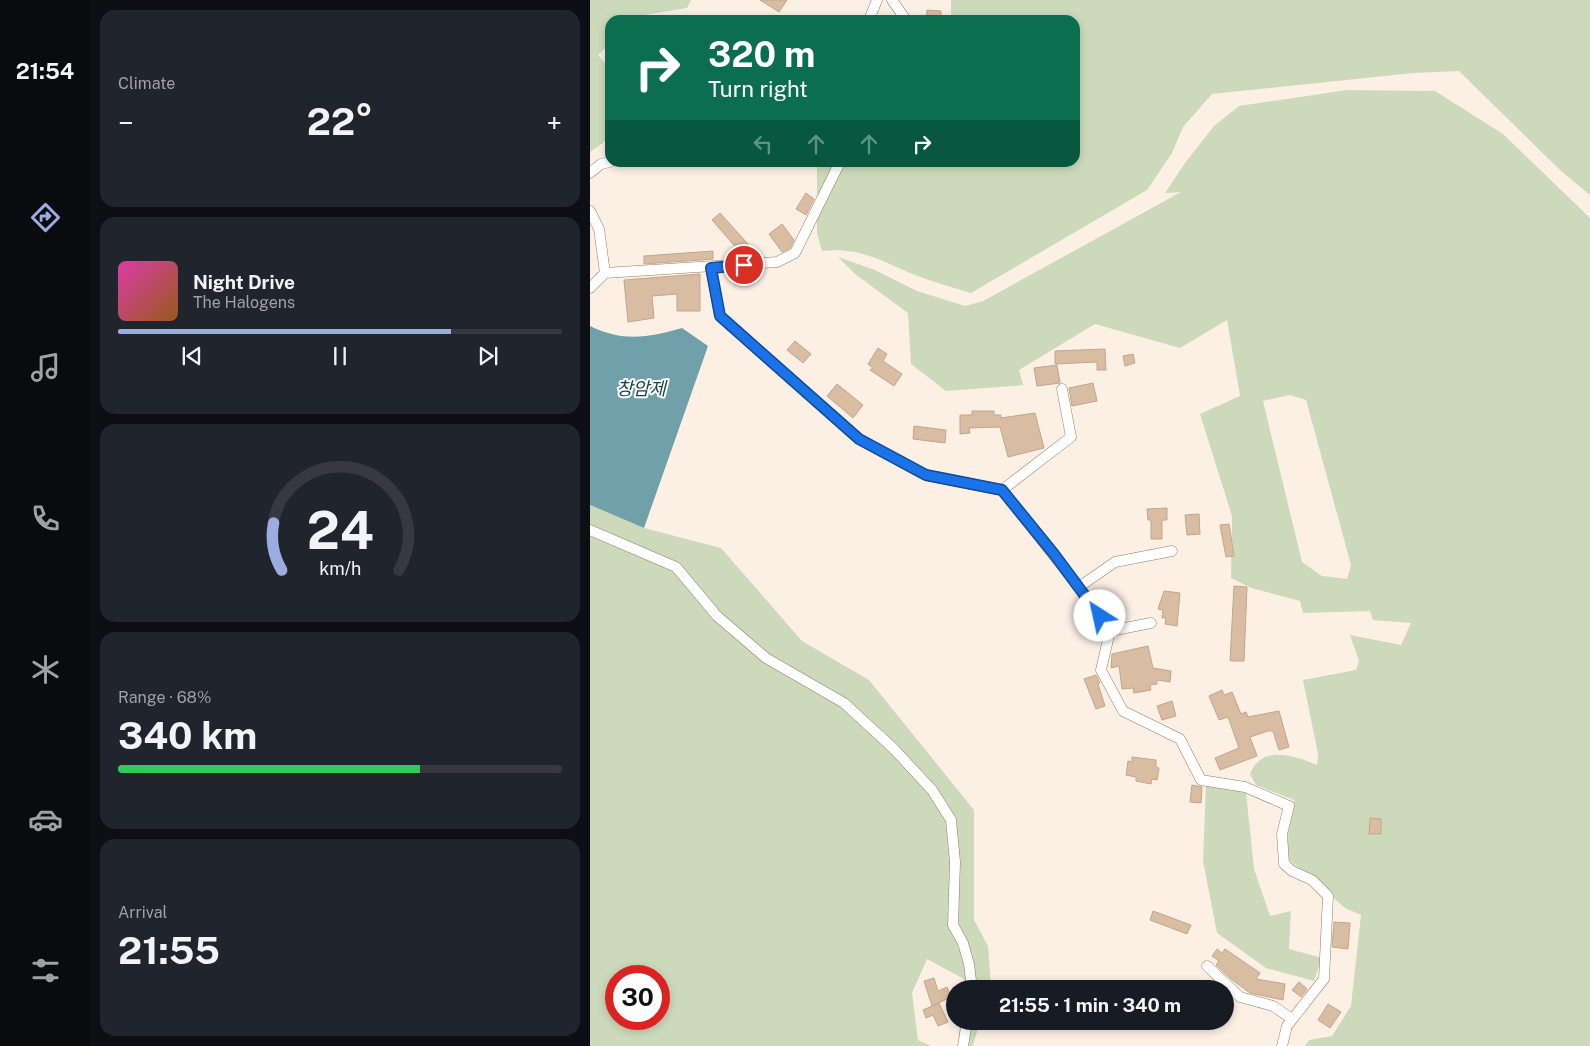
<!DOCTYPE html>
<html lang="en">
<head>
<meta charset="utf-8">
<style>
  body { margin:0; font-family:"Public Sans","Noto Sans KR",sans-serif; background:#20242c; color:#f1f3f6; height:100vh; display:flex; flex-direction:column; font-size:19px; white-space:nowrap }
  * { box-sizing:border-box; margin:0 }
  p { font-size:16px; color:#9ea1a6 }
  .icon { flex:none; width:28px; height:28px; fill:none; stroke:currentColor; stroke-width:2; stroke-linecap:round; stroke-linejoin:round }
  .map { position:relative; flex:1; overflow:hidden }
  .details { display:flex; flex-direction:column; gap:10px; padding:10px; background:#0d0f14; width:500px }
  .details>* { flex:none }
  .guide { position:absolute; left:15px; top:15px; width:475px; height:152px; border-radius:15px; box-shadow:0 2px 8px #0003; background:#0b6e4f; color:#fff; overflow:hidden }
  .speed { position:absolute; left:15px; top:965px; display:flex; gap:10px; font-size:25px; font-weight:700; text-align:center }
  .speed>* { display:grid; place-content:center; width:65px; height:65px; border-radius:50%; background:#171b24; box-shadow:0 2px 8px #0003; line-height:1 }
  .speed .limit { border:8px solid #d22; background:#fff; color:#111 }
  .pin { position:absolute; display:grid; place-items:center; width:42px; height:42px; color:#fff; margin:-21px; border:2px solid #fff; border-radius:50%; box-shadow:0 1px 5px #0007 }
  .me { position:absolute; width:55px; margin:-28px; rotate:325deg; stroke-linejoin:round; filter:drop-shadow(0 0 4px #0008) }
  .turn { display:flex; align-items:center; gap:18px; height:105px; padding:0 20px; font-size:22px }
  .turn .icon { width:65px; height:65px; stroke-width:2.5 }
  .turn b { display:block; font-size:35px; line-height:42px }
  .lanes { display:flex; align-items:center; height:48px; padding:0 20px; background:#0003; justify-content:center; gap:25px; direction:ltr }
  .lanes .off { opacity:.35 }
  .big { font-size:38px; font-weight:700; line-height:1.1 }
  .details .widget { flex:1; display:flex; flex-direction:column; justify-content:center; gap:8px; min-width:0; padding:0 18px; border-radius:15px; background:#20242c }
  .details .dial { align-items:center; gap:0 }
  .dial svg { height:130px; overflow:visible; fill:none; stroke:#363941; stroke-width:7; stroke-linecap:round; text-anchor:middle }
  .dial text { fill:#f1f3f6; stroke:none }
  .song { display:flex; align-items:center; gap:15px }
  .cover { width:60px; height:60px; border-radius:8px; background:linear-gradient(135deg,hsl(320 70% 55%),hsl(30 70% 35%)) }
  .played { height:5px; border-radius:2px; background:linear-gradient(90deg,#9aace0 75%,#363941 75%) }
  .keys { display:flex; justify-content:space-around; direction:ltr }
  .heat { display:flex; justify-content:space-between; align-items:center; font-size:28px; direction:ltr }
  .charge { height:8px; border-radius:4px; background:linear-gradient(90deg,#34c759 68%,#363941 0) }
  .trip { position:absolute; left:356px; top:980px; width:288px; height:50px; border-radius:25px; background:#171b24; box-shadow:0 2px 8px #0003; font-weight:700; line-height:50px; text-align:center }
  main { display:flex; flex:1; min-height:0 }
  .menu { display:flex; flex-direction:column; width:90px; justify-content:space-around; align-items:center; background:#090b0e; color:#9ea1a6 }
  .menu .icon { width:35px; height:35px }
  .menu .current { color:#9aace0 }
  .menu b { font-size:22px; color:#f1f3f6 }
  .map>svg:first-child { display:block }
  .green { fill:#ccdabb; fill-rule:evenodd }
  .water { fill:#70a0a9 }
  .building { fill:#d9bda2; stroke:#c2a68b }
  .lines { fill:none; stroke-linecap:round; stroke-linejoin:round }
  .street-casing { stroke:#967c62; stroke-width:11 }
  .street { stroke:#fff; stroke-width:10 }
  .route-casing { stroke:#114b97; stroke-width:12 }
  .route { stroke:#1a73e8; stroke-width:9 }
  .labels { text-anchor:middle; stroke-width:4; stroke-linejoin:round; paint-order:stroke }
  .water-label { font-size:18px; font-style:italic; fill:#15424a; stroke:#fff }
</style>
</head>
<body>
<main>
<nav class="menu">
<b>21:54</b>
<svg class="icon current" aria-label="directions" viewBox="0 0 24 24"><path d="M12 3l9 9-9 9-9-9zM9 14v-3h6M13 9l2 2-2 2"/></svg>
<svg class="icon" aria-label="music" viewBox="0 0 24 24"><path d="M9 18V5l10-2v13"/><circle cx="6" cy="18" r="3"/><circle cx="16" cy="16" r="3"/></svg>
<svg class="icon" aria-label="phone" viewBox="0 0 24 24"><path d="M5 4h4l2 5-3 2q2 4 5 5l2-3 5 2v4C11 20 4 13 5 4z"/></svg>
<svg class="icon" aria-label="climate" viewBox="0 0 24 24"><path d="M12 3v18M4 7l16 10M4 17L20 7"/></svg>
<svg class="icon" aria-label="car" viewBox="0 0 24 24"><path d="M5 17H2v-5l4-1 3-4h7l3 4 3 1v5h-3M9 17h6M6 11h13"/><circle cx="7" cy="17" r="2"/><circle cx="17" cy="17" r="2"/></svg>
<svg class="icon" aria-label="filters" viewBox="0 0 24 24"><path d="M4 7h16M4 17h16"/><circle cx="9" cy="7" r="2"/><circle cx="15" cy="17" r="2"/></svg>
</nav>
<section class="details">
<div class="widget"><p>Climate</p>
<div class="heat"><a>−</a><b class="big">22°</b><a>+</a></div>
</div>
<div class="widget">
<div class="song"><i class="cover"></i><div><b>Night Drive</b><p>The Halogens</p></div></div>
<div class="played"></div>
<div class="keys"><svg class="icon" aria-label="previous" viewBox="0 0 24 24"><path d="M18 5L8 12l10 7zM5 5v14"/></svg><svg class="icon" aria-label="pause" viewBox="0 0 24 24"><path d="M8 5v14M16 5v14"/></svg><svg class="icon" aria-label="next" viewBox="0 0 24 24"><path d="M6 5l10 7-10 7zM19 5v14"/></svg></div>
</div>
<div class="widget dial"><svg viewBox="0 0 100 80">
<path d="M14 69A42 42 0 1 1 86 69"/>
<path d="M14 69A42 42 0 0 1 9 40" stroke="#9aace0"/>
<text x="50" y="56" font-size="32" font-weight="700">24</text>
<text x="50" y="72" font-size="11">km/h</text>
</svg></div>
<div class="widget"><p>Range · 68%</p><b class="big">340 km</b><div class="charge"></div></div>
<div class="widget"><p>Arrival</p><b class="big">21:55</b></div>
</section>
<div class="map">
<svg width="1000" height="1046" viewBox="0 0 1000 1046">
  <rect width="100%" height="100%" fill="#fcf0e5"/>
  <path class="green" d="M0,0h101l-4,8 -49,8 -4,4h-24v23l-12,12 12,14v59l-6,14 -14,10z
    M361,0h639v195l-29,-24 -102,-100 -46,2 -201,21 -29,33 -11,26 -25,37 -176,103c-19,-6 -38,-11 -56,-18 -34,-14 -54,-28 -93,-24l-5,-18v-70l258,-1v-142h-124z
    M757,90l88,1 68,43 87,84v828h-285l4,-6 23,-4 19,-30 10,-91 -16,-7 -58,-50 2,-34 5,-24 -38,-15 -6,-11c12,-30 45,-18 67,-9l1,-11 -15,-74 53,-10 3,-9 -9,-26 51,10 10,-22 -38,-3 -3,-9 -67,2 -3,-12 -49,-13 -20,-10 1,-62 -32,-102 40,-18 -13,-76 -47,28 -85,-24 -76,46 4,15 -77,6 -35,-27 -3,-51 -53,-39 -17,-17 37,13 42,21 48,15 18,-5 198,-109 -16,1 20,-30 29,-37 25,-20zM700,395l16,5 45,165 -4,14 -25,-3 -20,-14 -39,-161z
    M0,505l54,23 77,20 81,93 67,39 105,130v110l14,26 3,40 -1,3h-27l1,-10 -37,-20 -15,34 6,47 13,6h-341zM26,976h43v43h-43z
    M616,784l40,8 8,77 16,47 21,-5 -2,38 33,9 -8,23 -48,-13 -49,-35 -14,-72z
    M370,1021h20l-7,25h-15z"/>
  <path class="water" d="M0,326c33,16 58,12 92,2l26,18 -64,182 -54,-23z"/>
  <path class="building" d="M170,0h27l-8,12z
    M337,10l14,1v9h-15z
    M216,193l8,6 -8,16 -10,-6z
    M130,213l28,31 -8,8 -28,-32z
    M192,224l12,16 -4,8 -8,4 -13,-18z
    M123,251v8l-69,5v-8z
    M110,274v37h-23v-17l-25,2 2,22 -26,4 -4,-42z
    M205,341l16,13 -8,9 -16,-13z
    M288,348l9,6 -4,7 19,13 -8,12 -24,-16 3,-2 -5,-4z
    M515,349l1,21h-9v-8l-42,2v-13z
    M543,354l2,9 -10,3 -2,-10z
    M467,365l3,18 -23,3 -3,-18z
    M503,383l4,18 -25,5 -3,-18z
    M247,384l26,21 -10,13 -26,-22z
    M382,411h22v4h7v3l34,-5 9,35 -36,9 -8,-30 -31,1 1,5 -10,1v-19h12z
    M324,426l32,4 -1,13 -32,-4z
    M577,508v12h-5v19h-11v-19h-3l-1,-11z
    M609,514l1,20 -13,1 -2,-20z
    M639,524l5,32 -8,1 -6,-32z
    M644,586l13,1 -3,74h-14z
    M574,591l16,2 -3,33 -12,-2 1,-6h-4l1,-8 -5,-1z
    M558,646l5,22 18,3 -1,11 -13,-2v4l-7,1 1,5 -17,3 -1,-5 -11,1 -3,-23 -8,2 1,-14z
    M506,675l4,8 -2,1 7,22 -9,3 -12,-30z
    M632,690l2,5 8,-3 9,22 5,-2 2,5 31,-6 10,36 -10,3 -6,-19h-5l-18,6 7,19 -37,14 -5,-12 24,-10 -11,-31 -9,3 -10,-24z
    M582,701l4,15 -14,4 -5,-14z
    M542,757l24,3v7l3,1 -2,12 -5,-1 -1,5 -15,-3v-4l-10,-2 2,-14 4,1z
    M602,785l10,2 -1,16 -11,-1z
    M780,818l11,1v15h-12z
    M563,911l38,14 -4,9 -37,-14z
    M744,922l16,1 -2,26 -16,-2z
    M627,949l5,4 3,-4 35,24 -4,6 29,5 -2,16 -33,-7 -19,-14 -15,-14 3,-4 -7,-5z
    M344,978l4,13 9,-4 4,10 -19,9 -8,-25z
    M709,982l8,7 -6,8 -9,-7z
    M349,1003l9,19 -10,4 -5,-11 -7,3 -3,-8z
    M738,1004l13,8 -11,16 -12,-8z"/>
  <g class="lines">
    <g class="street-casing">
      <path id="street" d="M302,0l14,20
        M279,20l8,-20
        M0,173l11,-9 9,-2
        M0,211l9,18 6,44
        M121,268l9,48 139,123 66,36 77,15 77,97 31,44 -9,39 22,41 57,28 21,41 44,7 44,19 -7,28 2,30 8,7 20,9 16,16 -4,83 -37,47 -5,20
        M0,288l15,-15 172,-11 18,-9 45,-91
        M412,490l69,-53 -9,-48
        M0,530l86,37 41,49 49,42 78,45 49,45 39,42 19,30 4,42 -2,63 10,18 6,21 3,25
        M489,587l36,-25 57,-11
        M520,631l41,-8
        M617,966l33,31 33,9 19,13
        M373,1046l4,-25"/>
    </g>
    <use href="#street" class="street"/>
  </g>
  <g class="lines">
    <g class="route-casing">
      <path id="route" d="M154,265l-33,3 9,48 139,123 67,36 76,15 52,64 46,62"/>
    </g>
    <use href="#route" class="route"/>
  </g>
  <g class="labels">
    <g class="water-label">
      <text x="51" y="395">창암제</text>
    </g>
  </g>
</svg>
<div class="speed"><div class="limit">30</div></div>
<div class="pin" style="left:154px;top:265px;background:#d93025"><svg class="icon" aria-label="arrive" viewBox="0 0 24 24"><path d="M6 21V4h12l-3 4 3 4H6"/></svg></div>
<svg class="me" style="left:510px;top:616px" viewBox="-20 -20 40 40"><circle r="19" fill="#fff"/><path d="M0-13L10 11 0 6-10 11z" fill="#1a73e8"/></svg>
<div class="trip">21:55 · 1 min · 340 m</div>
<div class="guide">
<div class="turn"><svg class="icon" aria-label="right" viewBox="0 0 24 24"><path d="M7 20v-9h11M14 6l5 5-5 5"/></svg><div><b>320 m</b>Turn right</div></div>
<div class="lanes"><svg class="icon off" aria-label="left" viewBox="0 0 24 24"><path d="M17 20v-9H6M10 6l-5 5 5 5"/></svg><svg class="icon off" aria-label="ahead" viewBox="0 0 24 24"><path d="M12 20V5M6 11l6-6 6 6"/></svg><svg class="icon off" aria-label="ahead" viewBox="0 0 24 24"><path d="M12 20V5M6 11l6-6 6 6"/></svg><svg class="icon" aria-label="right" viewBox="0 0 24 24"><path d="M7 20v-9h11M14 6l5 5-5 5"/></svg></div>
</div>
</div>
</main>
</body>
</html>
